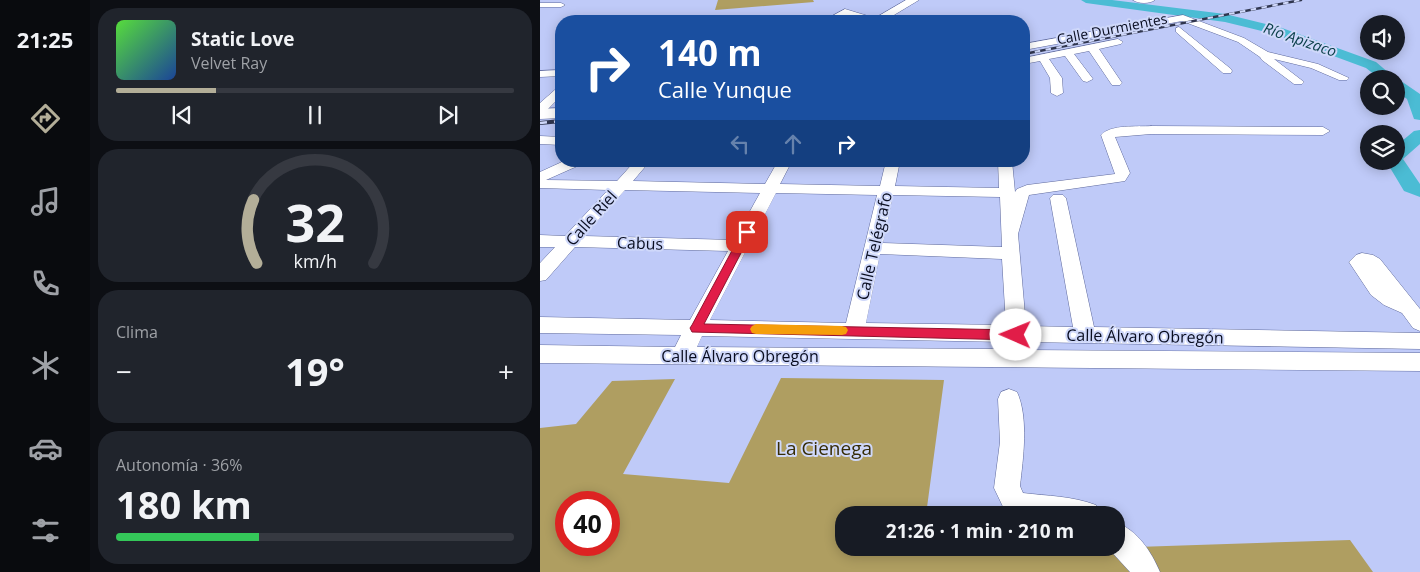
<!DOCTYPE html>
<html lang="es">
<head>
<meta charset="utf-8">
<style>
  body { margin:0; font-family:"Open Sans",sans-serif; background:#20242c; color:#f1f3f6; height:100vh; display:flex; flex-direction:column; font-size:19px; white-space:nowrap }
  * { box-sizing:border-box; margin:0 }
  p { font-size:16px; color:#9ea1a6 }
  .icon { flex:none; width:28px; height:28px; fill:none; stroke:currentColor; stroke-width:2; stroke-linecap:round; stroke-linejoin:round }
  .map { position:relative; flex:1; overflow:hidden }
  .sheet { display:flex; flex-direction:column; gap:8px; padding:8px; background:#0d0f14; width:450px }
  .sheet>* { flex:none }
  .banner { position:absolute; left:15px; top:15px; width:475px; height:152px; border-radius:20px; box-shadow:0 2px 12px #0003; background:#1a4fa0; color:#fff; overflow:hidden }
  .tools { position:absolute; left:820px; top:15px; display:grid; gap:10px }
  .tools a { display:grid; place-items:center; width:45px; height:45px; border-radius:50%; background:#171b24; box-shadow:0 2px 12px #0003; font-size:25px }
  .speed { position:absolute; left:15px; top:491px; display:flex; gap:10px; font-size:25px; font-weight:700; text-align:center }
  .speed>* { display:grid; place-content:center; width:65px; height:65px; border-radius:50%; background:#171b24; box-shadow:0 2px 12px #0003; line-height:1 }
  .speed .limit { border:8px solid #d22; background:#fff; color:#111 }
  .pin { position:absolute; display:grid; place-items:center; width:42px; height:42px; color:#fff; margin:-21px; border-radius:10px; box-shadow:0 2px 8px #0006 }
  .me { position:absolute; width:55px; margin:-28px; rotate:271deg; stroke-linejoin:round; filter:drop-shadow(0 0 4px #0008) }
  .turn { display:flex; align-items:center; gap:18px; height:105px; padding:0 20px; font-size:22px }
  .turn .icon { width:65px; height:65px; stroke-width:2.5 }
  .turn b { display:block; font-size:35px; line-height:42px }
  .lanes { display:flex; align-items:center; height:48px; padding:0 20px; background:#0003; justify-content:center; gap:25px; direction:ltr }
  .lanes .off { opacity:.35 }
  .big { font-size:38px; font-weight:700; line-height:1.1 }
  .sheet .tile { flex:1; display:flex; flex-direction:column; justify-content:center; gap:8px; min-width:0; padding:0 18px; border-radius:20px; background:#20242c }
  .sheet .dial { align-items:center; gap:0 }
  .dial svg { height:130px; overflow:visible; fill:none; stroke:#363941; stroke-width:7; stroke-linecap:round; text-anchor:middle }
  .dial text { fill:#f1f3f6; stroke:none }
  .song { display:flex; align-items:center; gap:15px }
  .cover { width:60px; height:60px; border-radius:8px; background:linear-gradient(135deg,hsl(110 70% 55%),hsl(220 70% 35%)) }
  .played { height:5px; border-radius:2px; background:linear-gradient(90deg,#b3ae98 25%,#363941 25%) }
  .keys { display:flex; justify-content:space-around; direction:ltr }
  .heat { display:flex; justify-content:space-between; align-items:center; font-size:28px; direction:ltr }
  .charge { height:8px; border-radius:4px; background:linear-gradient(90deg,#34c759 36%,#363941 0) }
  .trip { position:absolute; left:295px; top:506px; width:290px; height:50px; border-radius:20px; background:#171b24; box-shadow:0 2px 12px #0003; font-weight:700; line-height:50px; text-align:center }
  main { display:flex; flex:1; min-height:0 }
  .menu { display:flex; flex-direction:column; width:90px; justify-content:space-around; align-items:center; background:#090b0e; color:#9ea1a6 }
  .menu .icon { width:35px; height:35px }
  .menu .on { color:#b3ae98 }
  .menu b { font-size:22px; color:#f1f3f6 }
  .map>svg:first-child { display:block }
  .green { fill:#af9e61; fill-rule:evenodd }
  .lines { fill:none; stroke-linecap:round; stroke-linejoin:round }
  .river { fill:#4bbcd4; fill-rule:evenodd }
  .minor-casing { stroke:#5f6a9d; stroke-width:1 }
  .major-casing { stroke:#5f6a9d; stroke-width:1 }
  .minor { fill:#fff; fill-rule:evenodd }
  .major { fill:#fff; fill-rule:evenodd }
  .rail-far1-casing { stroke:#30364f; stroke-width:2.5 }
  .rail-casing { stroke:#30364f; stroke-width:4 }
  .rail-far1 { stroke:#cfd8fa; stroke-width:2; stroke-dasharray:5.5; stroke-linecap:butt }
  .rail { stroke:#cfd8fa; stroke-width:2.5; stroke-dasharray:7; stroke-linecap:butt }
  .route { fill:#e11d48; stroke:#92132f }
  .slow { fill:#f59e0b }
  .labels { text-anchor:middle; stroke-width:4; stroke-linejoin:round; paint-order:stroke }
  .far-street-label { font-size:14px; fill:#090d20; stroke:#cfd8fa }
  .far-water-label { font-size:15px; font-style:italic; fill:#0c404a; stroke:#cfd8fa }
  .street-label { font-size:16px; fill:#090d20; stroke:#cfd8fa }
  .near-park-label { font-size:19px; fill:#362c06; stroke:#cfd8fa }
</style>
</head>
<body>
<main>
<nav class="menu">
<b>21:25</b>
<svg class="icon on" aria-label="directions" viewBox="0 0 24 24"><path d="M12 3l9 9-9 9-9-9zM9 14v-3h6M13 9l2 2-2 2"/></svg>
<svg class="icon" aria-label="music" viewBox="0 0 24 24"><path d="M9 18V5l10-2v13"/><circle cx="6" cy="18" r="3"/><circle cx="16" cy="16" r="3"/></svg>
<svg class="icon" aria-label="phone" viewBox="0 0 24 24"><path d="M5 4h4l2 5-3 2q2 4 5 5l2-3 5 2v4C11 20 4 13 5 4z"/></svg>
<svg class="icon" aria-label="climate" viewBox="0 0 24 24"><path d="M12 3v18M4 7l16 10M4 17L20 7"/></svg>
<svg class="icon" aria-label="car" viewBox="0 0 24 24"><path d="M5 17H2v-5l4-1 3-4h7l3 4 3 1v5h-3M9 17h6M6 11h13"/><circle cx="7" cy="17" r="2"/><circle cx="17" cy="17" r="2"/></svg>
<svg class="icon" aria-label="filters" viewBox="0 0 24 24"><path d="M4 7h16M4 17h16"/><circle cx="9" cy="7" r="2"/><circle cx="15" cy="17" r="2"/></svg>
</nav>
<section class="sheet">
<div class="tile">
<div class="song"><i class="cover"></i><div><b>Static Love</b><p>Velvet Ray</p></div></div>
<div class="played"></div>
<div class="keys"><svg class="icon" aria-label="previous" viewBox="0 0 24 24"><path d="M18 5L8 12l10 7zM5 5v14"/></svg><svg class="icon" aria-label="pause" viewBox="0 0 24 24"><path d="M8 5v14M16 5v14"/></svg><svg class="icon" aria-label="next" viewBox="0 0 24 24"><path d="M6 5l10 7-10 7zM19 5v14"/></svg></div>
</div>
<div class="tile dial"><svg viewBox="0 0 100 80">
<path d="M14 69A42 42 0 1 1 86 69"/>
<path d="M14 69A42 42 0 0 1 12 30" stroke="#b3ae98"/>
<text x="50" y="56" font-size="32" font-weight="700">32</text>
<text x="50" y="72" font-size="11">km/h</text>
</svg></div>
<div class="tile"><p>Clima</p>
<div class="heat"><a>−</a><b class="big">19°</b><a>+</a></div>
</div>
<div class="tile"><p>Autonomía · 36%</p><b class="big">180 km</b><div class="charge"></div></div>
</section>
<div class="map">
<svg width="880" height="572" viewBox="0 0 880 572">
  <rect width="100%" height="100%" fill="#bfcaf8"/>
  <path class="green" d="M178,0h95l1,2 -99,8z
    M241,378l163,2 -18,135h-82v33h78l-1,6 429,-14 23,32h-833v-144l36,-4 36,-43 63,-2 -52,95 106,9zM26,502h43v43h-43z"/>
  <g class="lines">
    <path class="river" d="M541,0h31l113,14 57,14 94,34 20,17h-16l-14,-11 -92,-34 -49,-12 -139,-19z
      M856,80l5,1 19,13v26l-6,-1 -7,-20 -11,-8z
      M880,130v14l-17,15 17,25v13l-16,-6 -18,-30h10v-15l18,-15z"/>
    <g class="minor-casing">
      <path id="minor" d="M593,0h22c-5,4 -17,4 -22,0z
        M0,3h21l4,2 -4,2h-21z
        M305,9l23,7 -8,5h-10l6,-4c-13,-3 -21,5 -33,4z
        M643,15l61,23 24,14 50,12 31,14 -2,2h-8l-28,-12 -37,-9 30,23 -2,2h-8l-32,-24 -2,-3 -22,-15 -56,-21 -158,29v-6z
        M639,27l52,42 1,2 -1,2h-8l-47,-41v-4z
        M578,39l5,3 -2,2 -22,5 23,34 -2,2h-8l-23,-34 -15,3 19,25 -6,3 -4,-1 -18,-25 -16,3 13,19 1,15 -6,3 -6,-3 -1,-15 -10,-17 -16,3v-6z
        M21,70v6l-21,1v-6z
        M21,87v9l-17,17 -4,1v-11l17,-15z
        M611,126l172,1 7,4 -7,4 -172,-1 -36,3 15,36 -5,8 -96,14 -11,39 8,92 47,1 -23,-129 3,-3h10l3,3 28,129 326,6v16l-393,-7 -1,8 394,3v18l-880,-8v-18l135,2 6,-12 -141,-2v-16l150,3 38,-69 -153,-4 -29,33 -6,1v-18l15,-16h-15v-12l25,1 43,-46 -68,-2v-16l24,-11h20l-2,3 -36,16 71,1 18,-20h15l-17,20 132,3 13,-23h14l-12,23 100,2 6,-25h14l-5,25 104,2 -1,-27h14l3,31 2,-3 10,-4 88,-11 -14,-39c10,-11 36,-8 50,-9zM85,190l135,3 -26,47 -150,-4zM236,193l101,2 -31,128 -136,-3zM353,195l107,2 2,50 -119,-4zM340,254l122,5 4,66 -140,-2zM162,336l304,6 2,7 -311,-2z
        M0,136l21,1v8l-21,-1z
        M822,253l11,2 7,4 40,50v22l-7,-3 -11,-15 -18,-8 -13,-10 -22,-33 7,-7z
        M469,389l8,3c12,26 6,67 3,94l3,7c25,3 49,3 73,12l4,10h-90l-5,-4 -11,-23 6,-46 -2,-43 3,-7z
        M576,522c22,9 35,29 44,50h-30l-22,-24h8z"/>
    </g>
    <g class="major-casing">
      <path id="major" d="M366,0h13l-35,21h-14z
        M21,108v10l-21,1v-10z"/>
    </g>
    <use href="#minor" class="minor"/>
    <use href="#major" class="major"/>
    <g class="rail-far1-casing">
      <path id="rail-far1" d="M484,54l277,-54"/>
    </g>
    <g class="rail-casing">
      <path id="rail" d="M0,123l21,-2"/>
    </g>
    <use href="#rail-far1" class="rail-far1"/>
    <use href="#rail" class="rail"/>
  </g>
  <path class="route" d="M207,229l5,3 -48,92 312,6 5,1 2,4 -2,3 -5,2 -324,-8 -2,-4 2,-3 50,-93z"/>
  <path class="slow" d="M216,324l86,2 4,1 2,3 -2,4 -4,1 -86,-1 -4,-1 -2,-4 2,-3z"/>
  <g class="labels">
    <g class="far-street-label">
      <text transform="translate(572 29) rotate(-11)" y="5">Calle Durmientes</text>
    </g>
    <g class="far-water-label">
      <text transform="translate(760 40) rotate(19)" y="5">Río Apizaco</text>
    </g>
    <g class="street-label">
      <text transform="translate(51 218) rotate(-48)" y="6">Calle Riel</text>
      <text transform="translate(100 243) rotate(2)" y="6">Cabus</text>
      <text transform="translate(334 246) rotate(-77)" y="6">Calle Telégrafo</text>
      <text transform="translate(605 336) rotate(1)" y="6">Calle Álvaro Obregón</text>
      <text x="200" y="362">Calle Álvaro Obregón</text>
    </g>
    <g class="near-park-label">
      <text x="284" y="455">La Cienega</text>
    </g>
  </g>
</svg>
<div class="tools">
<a><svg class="icon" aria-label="sound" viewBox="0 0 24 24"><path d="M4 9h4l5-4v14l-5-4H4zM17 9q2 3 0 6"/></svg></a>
<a><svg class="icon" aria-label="search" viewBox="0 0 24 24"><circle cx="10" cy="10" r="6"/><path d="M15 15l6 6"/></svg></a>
<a><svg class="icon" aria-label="layers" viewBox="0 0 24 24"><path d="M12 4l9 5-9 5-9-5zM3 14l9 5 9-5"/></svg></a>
</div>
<div class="speed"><div class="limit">40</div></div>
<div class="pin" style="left:207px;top:232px;background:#d93025"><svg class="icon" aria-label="arrive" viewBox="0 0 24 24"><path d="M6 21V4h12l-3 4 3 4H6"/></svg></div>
<svg class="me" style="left:476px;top:335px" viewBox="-20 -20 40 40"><circle r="19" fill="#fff"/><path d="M0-13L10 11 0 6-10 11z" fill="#e11d48"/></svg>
<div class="trip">21:26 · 1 min · 210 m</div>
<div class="banner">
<div class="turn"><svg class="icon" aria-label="right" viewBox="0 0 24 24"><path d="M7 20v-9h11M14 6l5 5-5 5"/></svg><div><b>140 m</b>Calle Yunque</div></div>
<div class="lanes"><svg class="icon off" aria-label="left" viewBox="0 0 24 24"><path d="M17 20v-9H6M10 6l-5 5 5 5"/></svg><svg class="icon off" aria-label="ahead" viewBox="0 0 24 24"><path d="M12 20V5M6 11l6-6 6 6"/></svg><svg class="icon" aria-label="right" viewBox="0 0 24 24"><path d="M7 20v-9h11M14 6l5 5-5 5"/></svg></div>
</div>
</div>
</main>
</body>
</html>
